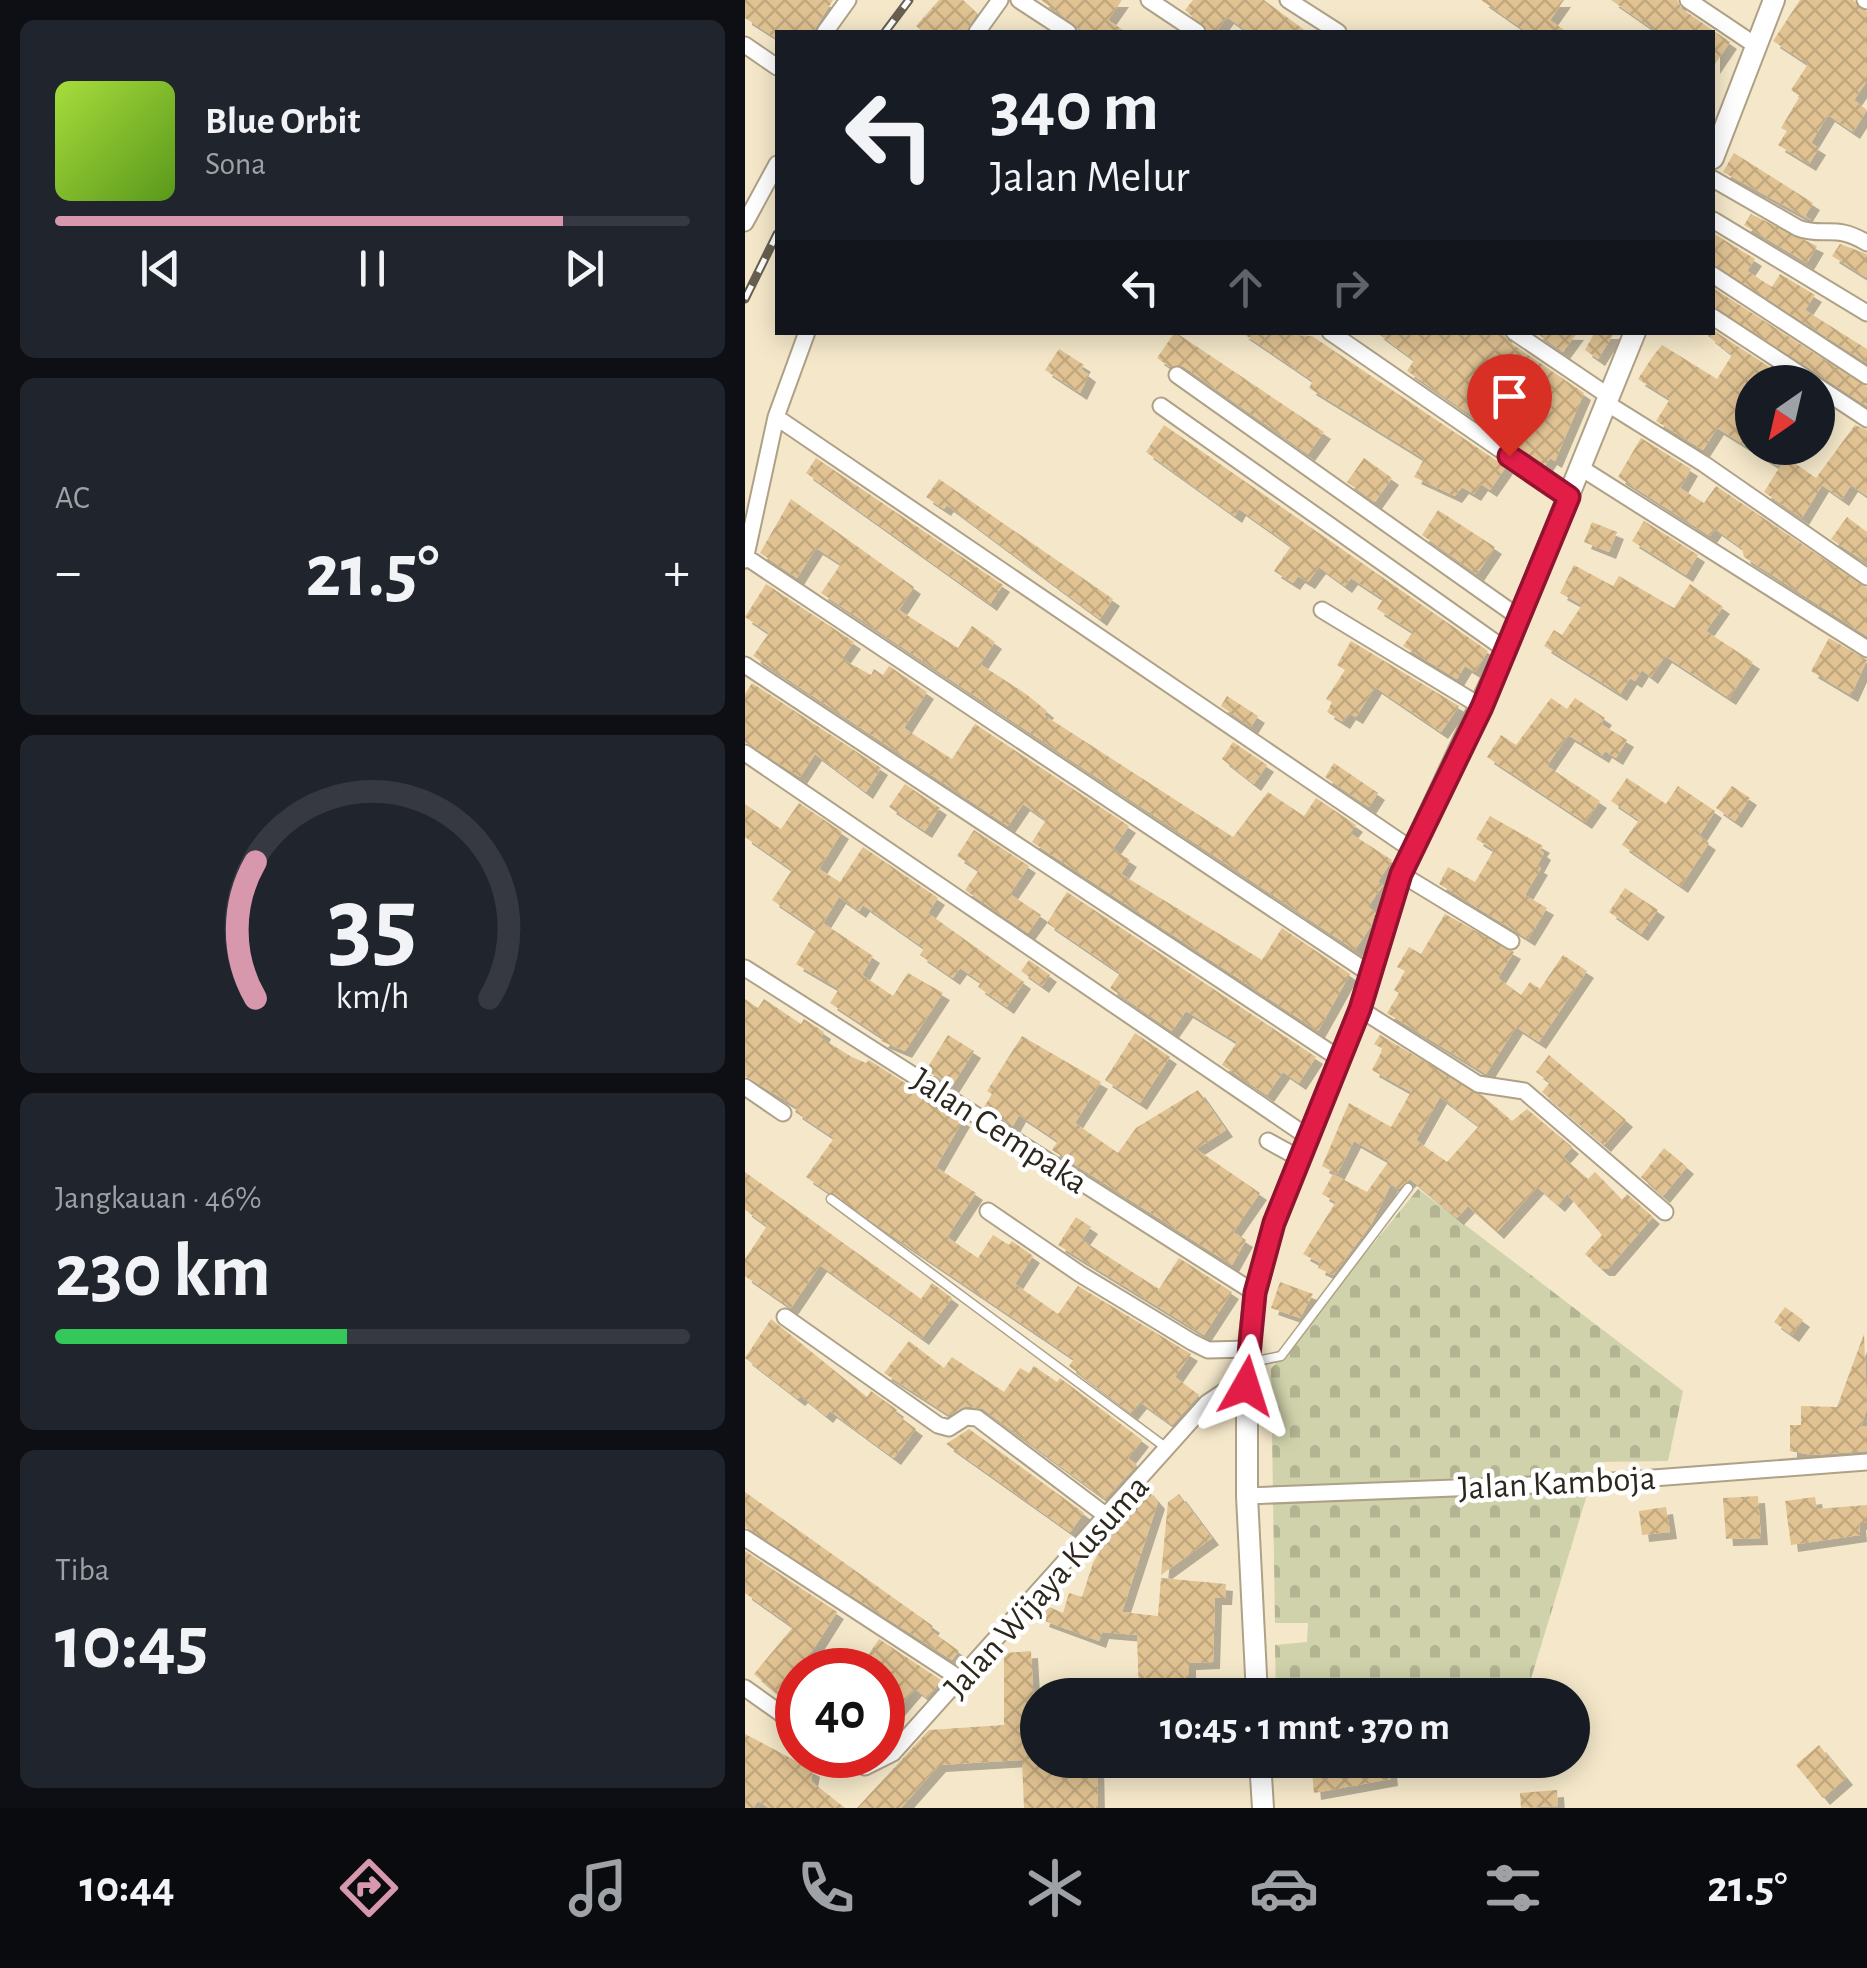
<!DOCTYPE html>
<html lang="id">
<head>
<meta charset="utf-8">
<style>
  body { margin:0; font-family:"Alegreya Sans",sans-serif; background:#20242c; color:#f1f3f6; height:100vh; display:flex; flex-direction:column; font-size:38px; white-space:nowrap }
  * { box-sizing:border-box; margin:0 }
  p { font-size:32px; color:#9ea1a6 }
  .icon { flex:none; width:55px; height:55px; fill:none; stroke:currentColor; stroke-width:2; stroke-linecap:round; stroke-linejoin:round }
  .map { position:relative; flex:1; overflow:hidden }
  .side { display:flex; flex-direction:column; gap:20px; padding:20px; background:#0d0f14; width:745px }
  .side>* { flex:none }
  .banner { position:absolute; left:30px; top:30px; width:940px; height:305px; border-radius:0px; box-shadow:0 5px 25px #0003; background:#171b24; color:#f1f3f6; overflow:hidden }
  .needle { width:65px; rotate:214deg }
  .controls { position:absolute; left:990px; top:365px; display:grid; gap:20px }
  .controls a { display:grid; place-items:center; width:100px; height:100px; border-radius:50%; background:#171b24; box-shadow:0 5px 25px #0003; font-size:50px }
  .speed { position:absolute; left:30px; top:1648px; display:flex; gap:20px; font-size:50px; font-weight:700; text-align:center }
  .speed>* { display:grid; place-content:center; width:130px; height:130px; border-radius:50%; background:#171b24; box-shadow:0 5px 25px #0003; line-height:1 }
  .speed .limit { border:15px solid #d22; background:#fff; color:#111 }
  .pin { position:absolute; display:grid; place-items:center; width:85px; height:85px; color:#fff; margin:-102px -42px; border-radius:50% 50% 50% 0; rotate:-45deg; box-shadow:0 0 10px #0007 }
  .pin .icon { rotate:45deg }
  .me { position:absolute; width:110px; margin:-55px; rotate:6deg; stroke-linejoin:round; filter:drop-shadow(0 0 8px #0008) }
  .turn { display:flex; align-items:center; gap:35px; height:210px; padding:0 50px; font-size:45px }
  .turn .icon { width:130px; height:130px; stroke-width:2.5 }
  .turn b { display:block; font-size:70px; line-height:85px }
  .lanes { display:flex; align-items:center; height:95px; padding:0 50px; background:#0003; justify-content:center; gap:50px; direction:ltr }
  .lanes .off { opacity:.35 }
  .big { font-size:75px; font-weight:600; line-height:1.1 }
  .side .widget { flex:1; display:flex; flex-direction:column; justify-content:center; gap:15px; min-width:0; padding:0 35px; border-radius:15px; background:#20242c }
  .side .dial { align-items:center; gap:0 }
  .dial svg { height:260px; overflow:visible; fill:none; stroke:#363941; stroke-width:7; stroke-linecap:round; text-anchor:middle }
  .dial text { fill:#f1f3f6; stroke:none }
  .song { display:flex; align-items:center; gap:30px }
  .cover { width:120px; height:120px; border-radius:15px; background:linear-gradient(135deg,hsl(80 70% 55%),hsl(90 70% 35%)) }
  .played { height:10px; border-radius:5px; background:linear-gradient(90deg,#d797ad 80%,#363941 80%) }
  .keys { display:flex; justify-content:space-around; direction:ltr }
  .heat { display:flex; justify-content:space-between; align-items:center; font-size:55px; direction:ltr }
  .charge { height:15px; border-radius:8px; background:linear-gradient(90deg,#34c759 46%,#363941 0) }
  .trip { position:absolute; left:275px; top:1678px; width:570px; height:100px; border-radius:50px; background:#171b24; box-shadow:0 5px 25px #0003; font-weight:600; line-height:100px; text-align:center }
  .menu { display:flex; height:160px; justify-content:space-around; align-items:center; background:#090b0e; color:#9ea1a6 }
  .menu .icon { width:70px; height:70px }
  .menu .active { color:#d797ad }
  .menu b { font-size:45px; color:#f1f3f6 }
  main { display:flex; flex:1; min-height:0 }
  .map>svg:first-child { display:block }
  .cemetery { fill:url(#cemetery-stones) }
  .building { fill:url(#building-cross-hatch); fill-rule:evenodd; filter:url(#shadow) }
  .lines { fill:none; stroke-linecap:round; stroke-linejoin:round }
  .lane-casing { stroke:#aea186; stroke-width:11 }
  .street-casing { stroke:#aea186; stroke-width:19 }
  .secondary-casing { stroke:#aea186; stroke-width:24 }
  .lane { stroke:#fff; stroke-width:8 }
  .street { stroke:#fff; stroke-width:15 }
  .secondary { stroke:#fff; stroke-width:20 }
  .rail-casing { stroke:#675f4f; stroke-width:9 }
  .rail { stroke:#fff; stroke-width:5; stroke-dasharray:15; stroke-linecap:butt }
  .route-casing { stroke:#92132f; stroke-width:25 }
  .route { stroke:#e11d48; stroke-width:18 }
  .labels { text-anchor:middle; stroke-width:9; stroke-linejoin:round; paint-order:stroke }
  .street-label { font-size:35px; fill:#2d281d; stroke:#fff }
</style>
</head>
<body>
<main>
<section class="side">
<div class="widget">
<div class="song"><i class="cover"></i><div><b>Blue Orbit</b><p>Sona</p></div></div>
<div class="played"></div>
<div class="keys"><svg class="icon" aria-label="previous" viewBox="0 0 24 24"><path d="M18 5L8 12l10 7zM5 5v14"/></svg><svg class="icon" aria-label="pause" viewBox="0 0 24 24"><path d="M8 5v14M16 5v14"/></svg><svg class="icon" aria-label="next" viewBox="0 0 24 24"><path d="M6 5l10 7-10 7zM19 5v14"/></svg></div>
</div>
<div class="widget"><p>AC</p>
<div class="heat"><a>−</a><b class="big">21.5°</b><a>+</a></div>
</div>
<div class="widget dial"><svg viewBox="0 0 100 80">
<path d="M14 69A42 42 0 1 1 86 69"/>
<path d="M14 69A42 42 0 0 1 14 27" stroke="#d797ad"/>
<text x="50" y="56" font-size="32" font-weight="700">35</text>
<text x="50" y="72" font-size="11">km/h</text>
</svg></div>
<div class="widget"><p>Jangkauan · 46%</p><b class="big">230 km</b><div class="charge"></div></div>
<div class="widget"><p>Tiba</p><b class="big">10:45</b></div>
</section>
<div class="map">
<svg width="1122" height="1808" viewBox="0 0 1122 1808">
  <defs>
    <pattern id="cemetery-stones" width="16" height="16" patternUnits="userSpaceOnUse" patternTransform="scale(2.5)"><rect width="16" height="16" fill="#cfd2aa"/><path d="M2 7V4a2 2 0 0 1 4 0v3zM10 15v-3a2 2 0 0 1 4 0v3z" fill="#b2b492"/></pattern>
    <pattern id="building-cross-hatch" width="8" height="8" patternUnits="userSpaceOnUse" patternTransform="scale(2.5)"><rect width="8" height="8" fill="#e1c393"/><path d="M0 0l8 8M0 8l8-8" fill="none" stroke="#c1a87e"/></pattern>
    <filter id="shadow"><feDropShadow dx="7" dy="7" stdDeviation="0" flood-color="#0004"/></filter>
  </defs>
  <rect width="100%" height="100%" fill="#f5e8ca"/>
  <path class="cemetery" d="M673,1189l265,202 -15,70 -71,1 -71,233h-250l-1,-50 32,-3 1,-19h-33l-4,-254z"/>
  <path class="building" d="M0,0h88l-20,32h-36l-1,6 -31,-20z
    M194,0h24l14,13 -11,19h-43l-7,-6z
    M296,0h81l-14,20 18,12h-42z
    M448,0h71l43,32h-59l-21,-15 -11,15h-6l-25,-22z
    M736,0h83l-14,20 17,12h-40z
    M866,0h66l5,9 48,33 -17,25v-35h-56z
    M1055,0h53l14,12v69l-13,19 13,10 -14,22 -25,-17 -17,28 8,5 -10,16 -31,-19 9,-14 -6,-3 19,-32 -9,-6 17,-26 -35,-23z
    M989,153l79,50 -8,13 6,4 -88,-48z
    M1006,214l66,32 -10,17 -63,-38z
    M968,233l42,26 -8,12 25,16 8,-13 35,21 -10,15 62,39v14l-154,-99z
    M1095,244l27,10v24l-35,-22z
    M968,288l154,99v19l-154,-100z
    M968,330l79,52h-39v66h36l-11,18 -61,-38 -14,22 -47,-29 14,-22 -32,-20 15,-23 9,-11 55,34 15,-24 -24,-19z
    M430,332l149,100 -16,22 -125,-88 -13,1 -13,-9z
    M496,332l71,4 194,131 -16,23 -9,-6 -7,10 -12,-7 -7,9 -41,-19 10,-18 -115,-71 4,-7z
    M631,332h127l5,9 76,52 -29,68 -5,-3 -5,8 -138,-95 7,-11z
    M790,332l42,1 -14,19z
    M850,332h20l-17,27 -13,-9z
    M314,349l25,16 -3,4 8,6 -9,18 -35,-23z
    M419,425l324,226 -13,21 -10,-6 -8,13 -54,-33 10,-14 -36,-23 6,-10 -32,-21 -6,8 -26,-19 -11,15 -10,-6 -5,7 -19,-12 17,-25 -52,-37 -4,7 -89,-64z
    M1110,425l12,5v66l-16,-11 -9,14 -20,-14 -20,33 -38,-26 22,-35 30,21z
    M896,438l50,31 -11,19 24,15 12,-17 151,102v48l-123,-79 -2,-9 -27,-19 -5,7 -92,-59z
    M71,458l187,127 -13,19 -184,-131z
    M619,458l28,20 -17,24 -28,-20z
    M194,479l174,120 -13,20 -153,-114 -3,4 -18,-12z
    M46,499l123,88 -15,23 59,38 14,-22 23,16 -15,22 46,30 21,17 -3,4 189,122 35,-45 36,24 12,-18 40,27 -6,8 42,27 -14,22 5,3 -15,22 7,5 -4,14 -16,24 -534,-357 20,-29 -25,-16 -19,30 -37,-25z
    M693,510l57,37 -18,27 -55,-39z
    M1102,517l20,15v31l-36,-24z
    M899,521l54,34 -12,20 -54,-34z
    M847,522l25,10 -8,20 -25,-10z
    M829,565l39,21 6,-10 55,32 16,-24 33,23 -17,24 47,31 -24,36 -64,-42 -14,21 -9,-7 -7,11 -5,-3 -10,16 -76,-48 10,-16 8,5 20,-30 -22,-12z
    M21,584l88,58 -12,17 29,16 3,-6 9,6 6,-9 38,26 -23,36 12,8 36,23 23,-35 154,102 -16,23 17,11 -9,14 141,86 20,-32 68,46 -32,57 -286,-189 14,-22 -23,-16 -15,22 -255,-170 16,-23 -24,-16z
    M1084,638l38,22 -16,35 -40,-24z
    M606,641l108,65 -18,26 -66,-45 -19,30 -7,-4 -6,9 -16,-10 5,-10 -6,-3 19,-29 -8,-5z
    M7,683l129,85 -15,24 -51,-38 -15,23 -55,-35v-48z
    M482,696l31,20 -7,11 -30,-21z
    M806,698l16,11 8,-11 30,20 -4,6 26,16 -11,18 -11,-7 -3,5 -34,-21 -21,31 53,35 -15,21 -98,-65 14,-22 15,10z
    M488,742l34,23 -13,19 -32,-25z
    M589,763l44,30 -9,14 -44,-30z
    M882,778l39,26 12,-18 37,25 -16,25 10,7 -28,43 -59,-41 17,-25 -28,-19z
    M160,784l35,24 -15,23 -36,-24z
    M987,786l18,12 -15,23 -19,-13z
    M54,803l43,29 -23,37 21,13 23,-35 75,51 -10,15 96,69 -17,25 -29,-20 3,-5 -21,-14 -7,10 -33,-23 4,-7 -61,-43 -4,6 -20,-14 -16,26 50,33 -11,19 31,21 15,-23 35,20 -38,58 -24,-10 2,-3 -53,-35 9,-14 -43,-25 20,-34 -44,-30 20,-30 -47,-33v-33l36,25z
    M745,816l53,30 -3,4 4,3 -7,13 4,2 -16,27 22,13 -19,31 -89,-55 9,-17 27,15 19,-32 -18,-11z
    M229,830l55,36 -19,28 31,21 -13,18 -63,-43 14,-20 -22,-14z
    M880,888l33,22 -17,24 -32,-22z
    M322,892l249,165 -17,26 -16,-11 -16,23 -45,-30 15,-23 -51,-31 -14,20 -62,-43 10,-15 -73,-50z
    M700,914l69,38 -16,26 23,17 9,-13 10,7 23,-34 24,16 -48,71 -23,-15 -30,47 -99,-61 12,-20 -5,-3 11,-19 -8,-4 12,-20 12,7z
    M284,960l21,15 -8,11 -21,-15z
    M0,999l13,9 6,-9 37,25 3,-5 20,13 -3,6 31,19 14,6 3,-3 94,60 -27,47 40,26 -29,44 31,21 15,-23 16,10 3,-4 21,15 -18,28 43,30 20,-28 113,68 -16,23 24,18 -27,30 -32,-23 -9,11 -62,-47 5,-7 -268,-182 28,-39 -39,-26 3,-4 -53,-32z
    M390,1033l35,24 -30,46 -35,-23z
    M203,1035l26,16 -22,35 -26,-16z
    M635,1035l103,61 29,25 15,-12 45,38 -9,10 25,22 7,-7 27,28 5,-6 26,23 -45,52h-6l-17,-15 17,-19 -35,-41 -9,11 -21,-18 -40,45 -29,-26 -11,12 -47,-39 -12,10 -7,-5 -19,39 -39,52 -15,-7 2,-5 -17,-9 33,-52 -14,-8 11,-20 34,18 22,-31 -35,-20 -17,33 -15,-8 27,-63 42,24 20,-35 -39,-22 11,-21 -9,-5zM695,1097l39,29 -32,36 -31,-22z
    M277,1036l79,46 -26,41 43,30 18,-25 62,-38 28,40 -30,19 64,44 -27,39 13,8 -14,25 -180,-115 6,-9 -39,-26 -6,11 -29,-19 8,-13 -5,-3z
    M804,1055l77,65 -22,25 -62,-53 8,-10 -14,-10z
    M919,1148l23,19 -24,29 -22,-19z
    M0,1172l176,127 11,-16 20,15 -30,40 -102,-73 -29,43 -46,-32v-17l22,-33 -22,-16z
    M331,1217l15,10 -9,13 77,49 20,-31 53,34 -28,43 -146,-90z
    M535,1282l33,12 -13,24 -29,-10z
    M1040,1307l18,13 -11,15 -18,-13z
    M26,1319l96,78 4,-6 26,19 -2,3 21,16 -22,29 -64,-47 -4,5 -25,-20 -3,3 -53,-41z
    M1119,1334l3,75 -6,17h6v25l-55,4 -22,-4v-26h11v-19l36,1z
    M164,1341l35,27 8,-11 52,35 16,-24 9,5 5,-7 23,16 3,-4 82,62 -14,18 9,7 -32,34 -122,-90 -17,-3 -17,9 -65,-42z
    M224,1429l115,84 -14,19 -124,-88z
    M401,1488l12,14 -36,110 36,4 3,-38 65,6 -1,14h-10l-2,64 -24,1v32h-50l-2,-60 -35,-3 -3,9 -57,-21 5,-14 16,7 6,-20 13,4 11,-34 21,-37z
    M0,1492l188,134 -3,4 29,21 -7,9 -207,-133z
    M434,1494l33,44 -51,37 7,-73z
    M1013,1496l3,42 -35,1 -3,-41z
    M1070,1497l2,12 50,-4v18h-8l1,12 -69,10 -6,-44z
    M921,1507l4,25 -28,3 -3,-24z
    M0,1551l92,61 -29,46 14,12h-25v13l-14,16 -29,-25 39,-47 -48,-34z
    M134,1639l62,41 -14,18 -12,-9 -32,37v-56h-25z
    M286,1651l6,109h60l1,48h-74l-2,-48 -83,5 -38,43h-44l72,-78 75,-5v-72z
    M0,1734l68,36 -2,11 34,27h-76l-11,-7 -5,7h-8z
    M1074,1745l27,33 -23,20 -27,-33z
    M566,1760h78l2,19 -77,14z
    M812,1790l1,16 -37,2 -1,-15z"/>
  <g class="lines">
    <g class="lane-casing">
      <path id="lane" d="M86,1199l337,250
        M507,1362l29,-6 127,-168"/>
    </g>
    <g class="street-casing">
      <path id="street" d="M274,0l49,32
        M404,0l48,32
        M543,0l50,32
        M943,0l67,45
        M1120,0l2,1
        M80,32l23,-32
        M232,32l23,-32
        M0,45l32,22
        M968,179l85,49c27,10 36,-5 69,15
        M968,220l154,93
        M0,223l32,-59
        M968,275l154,101
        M968,317l99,65
        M585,332l239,165
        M769,332l96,65
        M432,375l340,241
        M1072,386l50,33
        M863,404l96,60 163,113
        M416,406l345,244
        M31,417l635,432
        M836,468l286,181
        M1,557l626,418
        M0,560l31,-143 31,-85
        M577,610l160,97
        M0,665l595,394
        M0,753l563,384
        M656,874l110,67
        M0,968l510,325
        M615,1009l118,75 46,7 141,121
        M0,1087l38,26
        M523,1141l31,17
        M243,1211l92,63 112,68 16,8 42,-1
        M40,1317l153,108 11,3 17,-11 11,1 131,99
        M502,1496l339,-13 281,-21
        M0,1538l217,142
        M0,1688l52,37
        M94,1755l26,12 28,-14 314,-350 18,-12 21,-5"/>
    </g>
    <g class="secondary-casing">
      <path id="secondary" d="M968,158l61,-158
        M512,1695l-10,-199v-134l8,-69 19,-70 86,-214 41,-135 105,-224 129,-318
        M515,1760l3,48"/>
    </g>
    <use href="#lane" class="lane"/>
    <use href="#street" class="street"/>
    <use href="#secondary" class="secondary"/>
    <g class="rail-casing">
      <path id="rail" d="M140,32l24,-32
        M0,299l32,-65"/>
    </g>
    <use href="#rail" class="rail"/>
  </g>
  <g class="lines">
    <g class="route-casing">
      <path id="route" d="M501,1386l9,-93 19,-70 86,-214 41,-135 81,-167 87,-210 -60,-41"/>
    </g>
    <use href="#route" class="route"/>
  </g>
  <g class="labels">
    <g class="street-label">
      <text transform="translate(255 1130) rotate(33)" y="12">Jalan Cempaka</text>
      <text transform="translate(812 1482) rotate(-3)" y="12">Jalan Kamboja</text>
      <text transform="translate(301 1586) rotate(-48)" y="12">Jalan Wijaya Kusuma</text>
    </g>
  </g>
</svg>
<div class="controls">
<a><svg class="needle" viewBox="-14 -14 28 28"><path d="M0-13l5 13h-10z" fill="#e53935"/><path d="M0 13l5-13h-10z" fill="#9ea1a6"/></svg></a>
</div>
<div class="speed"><div class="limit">40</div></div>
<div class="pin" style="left:764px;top:456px;background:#d93025"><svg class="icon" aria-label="arrive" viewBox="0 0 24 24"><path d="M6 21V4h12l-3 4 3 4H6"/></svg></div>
<svg class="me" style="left:501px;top:1386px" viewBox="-20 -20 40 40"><path d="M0-17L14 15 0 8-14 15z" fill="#e11d48" stroke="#fff" stroke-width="4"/></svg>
<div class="trip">10:45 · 1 mnt · 370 m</div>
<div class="banner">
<div class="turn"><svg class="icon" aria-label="left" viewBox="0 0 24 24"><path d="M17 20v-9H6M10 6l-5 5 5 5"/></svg><div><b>340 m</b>Jalan Melur</div></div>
<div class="lanes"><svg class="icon" aria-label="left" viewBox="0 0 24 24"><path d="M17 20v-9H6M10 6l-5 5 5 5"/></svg><svg class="icon off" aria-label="ahead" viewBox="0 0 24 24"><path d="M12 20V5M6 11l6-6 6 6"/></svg><svg class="icon off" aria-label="right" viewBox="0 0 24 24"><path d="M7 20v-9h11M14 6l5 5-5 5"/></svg></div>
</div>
</div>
</main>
<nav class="menu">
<b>10:44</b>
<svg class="icon active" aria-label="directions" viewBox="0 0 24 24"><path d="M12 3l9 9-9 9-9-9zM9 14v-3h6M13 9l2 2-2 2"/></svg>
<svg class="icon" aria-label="music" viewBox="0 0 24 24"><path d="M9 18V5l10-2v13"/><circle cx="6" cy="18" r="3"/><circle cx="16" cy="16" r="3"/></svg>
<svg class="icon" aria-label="phone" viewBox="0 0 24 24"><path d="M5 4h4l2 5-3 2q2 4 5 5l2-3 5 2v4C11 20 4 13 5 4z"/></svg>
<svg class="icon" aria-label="climate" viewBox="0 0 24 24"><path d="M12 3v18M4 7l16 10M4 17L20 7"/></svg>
<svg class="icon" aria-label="car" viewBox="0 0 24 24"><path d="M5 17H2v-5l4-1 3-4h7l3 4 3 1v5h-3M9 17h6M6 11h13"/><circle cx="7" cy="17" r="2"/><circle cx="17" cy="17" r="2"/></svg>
<svg class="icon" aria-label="filters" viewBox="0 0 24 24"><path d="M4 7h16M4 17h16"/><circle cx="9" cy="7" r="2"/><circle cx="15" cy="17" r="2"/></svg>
<b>21.5°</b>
</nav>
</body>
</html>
